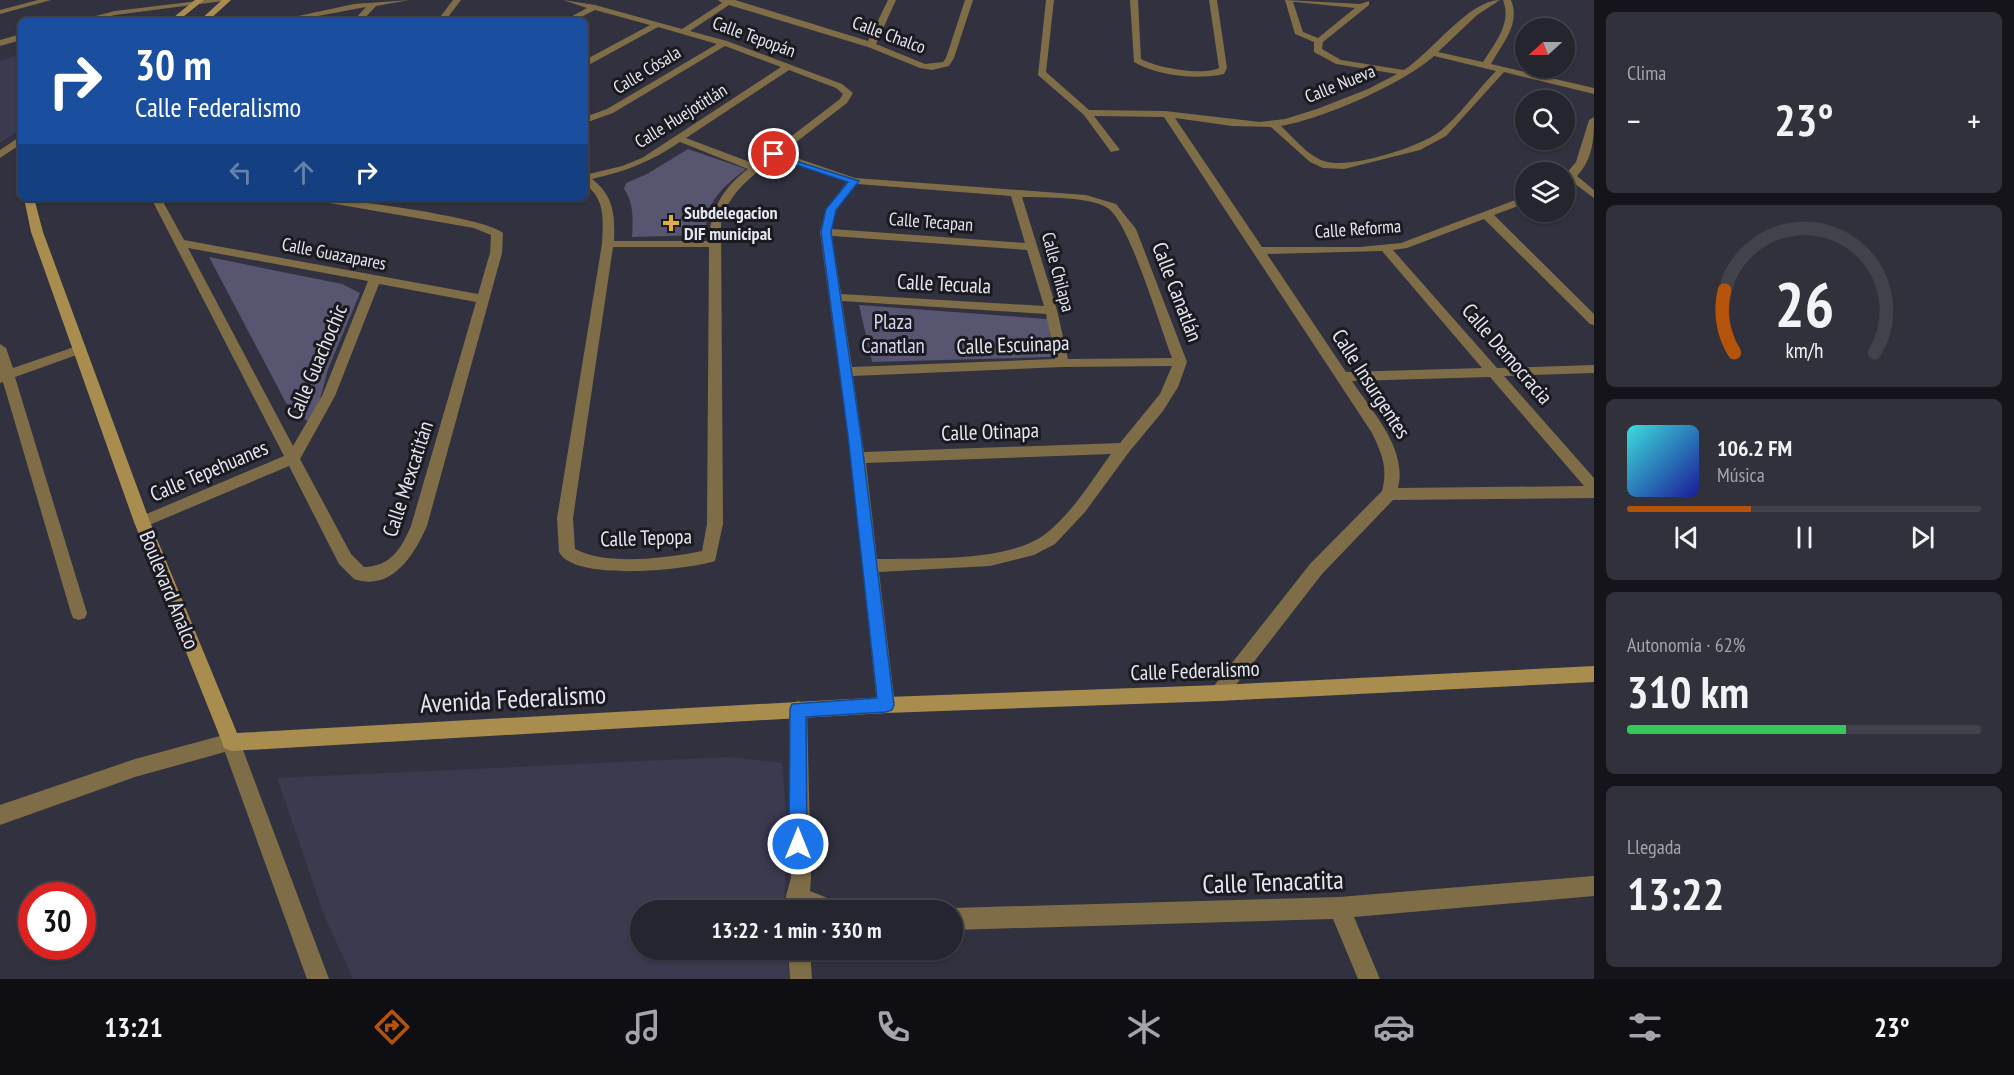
<!DOCTYPE html>
<html lang="es">
<head>
<meta charset="utf-8">
<style>
  body { margin:0; font-family:"PT Sans Narrow",sans-serif; background:#31313b; color:#f1f3f6; height:100vh; display:flex; flex-direction:column; font-size:22px; white-space:nowrap }
  * { box-sizing:border-box; margin:0 }
  p { font-size:20px; color:#a3a5aa }
  .icon { flex:none; width:33px; height:33px; fill:none; stroke:currentColor; stroke-width:2; stroke-linecap:round; stroke-linejoin:round }
  .map { position:relative; flex:1; overflow:hidden }
  .sheet { display:flex; flex-direction:column; gap:12px; padding:12px; background:#14141a; width:420px }
  .sheet>* { flex:none }
  .banner { position:absolute; left:18px; top:18px; width:570px; height:183px; border-radius:9px; box-shadow:0 2px 4px #0004,0 0 0 2px #42424b; background:#1a4fa0; color:#fff; overflow:hidden }
  .needle { width:39px; rotate:249deg }
  .controls { position:absolute; left:1515px; top:18px; display:grid; gap:12px }
  .controls a { display:grid; place-items:center; width:60px; height:60px; border-radius:50%; background:#25252f; box-shadow:0 2px 4px #0004,0 0 0 2px #42424b; font-size:30px }
  .speed { position:absolute; left:18px; top:882px; display:flex; gap:12px; font-size:30px; font-weight:700; text-align:center }
  .speed>* { display:grid; place-content:center; width:78px; height:78px; border-radius:50%; background:#25252f; box-shadow:0 2px 4px #0004,0 0 0 2px #42424b; line-height:1 }
  .speed .limit { border:9px solid #d22; background:#fff; color:#111 }
  .pin { position:absolute; display:grid; place-items:center; width:51px; height:51px; color:#fff; margin:-26px; border:3px solid #fff; border-radius:50%; box-shadow:0 2px 6px #0007 }
  .me { position:absolute; width:66px; margin:-33px; rotate:0deg; stroke-linejoin:round; filter:drop-shadow(0 0 4px #0008) }
  .turn { display:flex; align-items:center; gap:21px; height:126px; padding:0 18px; font-size:27px }
  .turn .icon { width:78px; height:78px; stroke-width:2.5 }
  .turn b { display:block; font-size:42px; line-height:51px }
  .lanes { display:flex; align-items:center; height:57px; padding:0 18px; background:#0003; justify-content:center; gap:30px; direction:ltr }
  .lanes .off { opacity:.35 }
  .big { font-size:45px; font-weight:800; line-height:1.1 }
  .sheet .tile { flex:1; display:flex; flex-direction:column; justify-content:center; gap:9px; min-width:0; padding:0 21px; border-radius:9px; background:#31313b }
  .sheet .dial { align-items:center; gap:0 }
  .dial svg { height:156px; overflow:visible; fill:none; stroke:#42424b; stroke-width:7; stroke-linecap:round; text-anchor:middle }
  .dial text { fill:#f1f3f6; stroke:none }
  .song { display:flex; align-items:center; gap:18px }
  .cover { width:72px; height:72px; border-radius:9px; background:linear-gradient(135deg,hsl(180 70% 55%),hsl(240 70% 35%)) }
  .played { height:6px; border-radius:3px; background:linear-gradient(90deg,#b45309 35%,#42424b 35%) }
  .keys { display:flex; justify-content:space-around; direction:ltr }
  .heat { display:flex; justify-content:space-between; align-items:center; font-size:33px; direction:ltr }
  .charge { height:9px; border-radius:4px; background:linear-gradient(90deg,#34c759 62%,#42424b 0) }
  .trip { position:absolute; left:630px; top:900px; width:333px; height:60px; border-radius:30px; background:#25252f; box-shadow:0 2px 4px #0004,0 0 0 2px #42424b; font-weight:800; line-height:60px; text-align:center }
  .dock { display:flex; height:96px; justify-content:space-around; align-items:center; background:#0f0f13; color:#a3a5aa }
  .dock .icon { width:42px; height:42px }
  .dock .active { color:#b45309 }
  .dock b { font-size:27px; color:#f1f3f6 }
  main { display:flex; flex:1; min-height:0 }
  .map>svg:first-child { display:block }
  .built { fill:#3b3a4e }
  .green { fill:#575570 }
  .lines { fill:none; stroke-linecap:round; stroke-linejoin:round }
  .street { fill:#7f6d47; fill-rule:evenodd }
  .secondary { fill:#a98d4f; fill-rule:evenodd }
  .route { fill:#1a73e8; stroke:#114b97; stroke-width:1.5 }
  .poi-dot { fill:#e1af34; stroke:#1a1a20; stroke-width:2 }
  .labels { text-anchor:middle; stroke-width:6; stroke-linejoin:round; paint-order:stroke }
  .far-street-label { font-size:18px; fill:#e6e6f0; stroke:#1a1a20 }
  .far-poi-label { font-size:18px; font-weight:bold; fill:#e6e6f0; stroke:#1a1a20; text-anchor:start }
  .street-label { font-size:21px; fill:#e6e6f0; stroke:#1a1a20 }
  .park-label { font-size:21px; fill:#d8d7f4; stroke:#1a1a20 }
  .near-street-label { font-size:26px; fill:#e6e6f0; stroke:#1a1a20 }
</style>
</head>
<body>
<main>
<div class="map">
<svg width="1594" height="979" viewBox="0 0 1594 979">
  <rect width="100%" height="100%" fill="#31313f"/>
  <path class="built" d="M21,54v75l-21,14v-82z
    M729,757l53,6 5,60 -3,87h-144v40h147l2,29h-436l-29,-64 -47,-137z"/>
  <path class="green" d="M688,149l58,20c-22,17 -44,35 -39,66l-75,2c1,-17 2,-34 -8,-48l2,-6 21,-9z
    M209,257l133,27 18,9 -32,76 -15,57 -27,-23z
    M859,305l189,14 4,38 -180,5z"/>
  <g class="lines">
    <path class="street" d="M38,0h13l-51,14v-4z
      M206,0h25l-116,15 -24,6h-15l39,-10z
      M410,0l-34,6 -14,15h-9l13,-14 -75,14h-16l79,-17z
      M453,0h8l-16,21h-8z
      M563,0l32,5 87,24 40,-26 -4,-3h17l133,41 20,-41h8l-20,44 49,20 18,-2 3,-4 19,-58h8l-19,58 -5,8 -17,4 -12,-2 -52,-21 -139,-42 -39,26 37,10 115,43 11,9 -6,10 -65,50 73,25 231,17 30,9 20,25 51,133 -9,25 -15,24 -34,41 -44,60 -30,32 -21,11 -44,11 -111,6 16,133 -3,6 -6,2 -6,-2 -3,-6 -26,-247 -31,-226 6,-23 21,-27 -71,-24c-25,19 -47,34 -55,65l2,301 -8,37c-28,9 -141,21 -156,-9l-2,-34 45,-274c1,-24 4,-44 -17,-60v-9l37,-9 20,-8 139,-91 -56,-21 -112,67 -28,10v-6l22,-8 110,-65 -59,-17 -73,40v-7l65,-35 -55,-15 -22,11h-10l24,-13zM789,70l47,18 7,6 -3,5 -85,65 -69,-26zM680,142l68,27c-25,19 -38,40 -39,72h-95c1,-26 0,-45 -22,-62 37,-9 56,-16 88,-37zM857,184l154,12 14,47 -193,-14 4,-20zM1022,197c21,1 71,-1 87,12 22,18 51,118 63,149l-104,1 -11,-49zM832,236l195,14 17,56 -203,-12zM613,247h96l-2,277 -5,27c-34,7 -96,15 -127,-2l-2,-31zM842,301l204,13 9,45 -203,8zM1172,366l-12,28 -40,49 -256,9 -11,-76 209,-9zM1111,454c-20,27 -39,60 -67,81 -37,27 -121,23 -167,24l-11,-96z
      M1046,0h8l-8,72 43,38 76,1 95,11 25,-3 32,-10 51,-20 29,-15 -61,-10 -22,-12v-10l-19,-8 -10,-34 75,4 9,-3v4l-46,37 -1,7 19,11 63,10c28,-18 65,-70 96,-70l-23,15 -39,37 45,10c12,-19 29,-39 20,-62h8c10,24 -9,44 -20,64l103,24v6l-90,-22 -58,64 -26,14 -76,19 -21,-1 -13,-6 -39,-35 -39,-1 -57,-8 87,129h98l41,-4 125,-47v7l-32,12 100,99v11l-4,-1 -106,-105 -77,29 -14,2 104,118 97,-3v8l-90,3 90,102v20l-201,2 -71,74 -97,125 -6,2 -6,-2 -3,-6 3,-6 97,-123 72,-73c6,-23 0,-37 -10,-58l-208,-316 -70,-1 26,34 -9,2 -27,-37 -46,-40zM1293,2h3l59,6 -37,30 -15,-6zM1434,56l62,15c-16,16 -40,49 -57,61 -20,15 -91,38 -115,29 -16,-5 -31,-24 -43,-35 41,-7 122,-42 153,-70zM1382,251l100,117 -136,4 -79,-118zM1490,377l94,109 -186,2c10,-39 -26,-76 -46,-107z
      M1130,0h8l3,59c16,9 63,17 78,9l-10,-68h8l10,68 -3,6c-27,6 -66,2 -90,-12z
      M21,34v6l-21,6v-6z
      M1594,117c0,22 -1,42 -17,59l17,14v8l-23,-17 -7,3v-8l12,-14 13,-42z
      M21,136v8l-21,14v-8z
      M151,198h10l23,42 294,54 12,-41 1,-18 -17,-7 -156,-27 -5,-3c29,0 172,19 190,35l-1,20 -75,273c-13,29 -35,66 -73,53l-15,-15 -50,-98 -142,60h-10l-3,-4 3,-4 147,-62zM188,248l180,33 -46,115 -29,50zM379,284l97,18 -65,224c-10,23 -20,40 -47,41l-13,-13 -51,-95 35,-63z
      M0,344l6,4 7,20 67,-23 6,4 -1,3 -70,25 72,236 -2,5 -6,2 -6,-2 -2,-5 -68,-231 -3,1z
      M798,701l6,2 3,6 4,169 -1,13 30,12 3,7h-57v-14l5,-18 -2,-169 3,-6z
      M231,733l7,3 2,6 89,237h-22l-82,-227 -90,25 -135,48v-20l135,-46z
      M1594,876v20l-240,21 26,62h-22l-25,-60 -381,11v-20h-5l5,-2 387,-11z
      M788,950h22l2,29h-22z"/>
    <path class="secondary" d="M195,0h9l-26,21h-9z
      M222,0h9l-23,21h-9z
      M24,198h10l9,34 107,290 87,211 649,-36 333,-12 375,-19v16l-375,19 -333,12 -655,38 -7,-3 -2,-6 -88,-220 -103,-290z"/>
  </g>
  <path class="route" d="M770,153l89,28 -23,29 -5,22 30,204 33,269 -2,5 -6,2 -80,5 1,127 -2,6 -7,3 -6,-3 -3,-6 1,-135 2,-5 85,-6 -29,-262 -27,-204 5,-23 22,-27 -78,-26z"/>
  <path class="poi-dot" d="M668 214h6v6h6v6h-6v6h-6v-6h-6v-6h6z"/>
  <g class="labels">
    <g class="far-street-label">
      <text transform="translate(889 35) rotate(20)" y="6">Calle Chalco</text>
      <text transform="translate(754 37) rotate(20)" y="6">Calle Tepopán</text>
      <text transform="translate(647 70) rotate(-31)" y="6">Calle Cósala</text>
      <text transform="translate(1340 84) rotate(-22)" y="6">Calle Nueva</text>
      <text transform="translate(681 116) rotate(-32)" y="6">Calle Huejotitlán</text>
      <text transform="translate(931 222) rotate(4)" y="6">Calle Tecapan</text>
      <text transform="translate(1358 229) rotate(-4)" y="6">Calle Reforma</text>
      <text transform="translate(334 254) rotate(11)" y="6">Calle Guazapares</text>
      <text transform="translate(1058 272) rotate(75)" y="6">Calle Chilapa</text>
    </g>
    <g class="far-poi-label">
      <text x="684" y="219">Subdelegacion<tspan x="684" dy="21">DIF municipal</tspan></text>
    </g>
    <g class="street-label">
      <text transform="translate(944 284) rotate(3)" y="7">Calle Tecuala</text>
      <text transform="translate(1177 292) rotate(69)" y="7">Calle Canatlán</text>
      <text transform="translate(1013 345) rotate(-2)" y="7">Calle Escuinapa</text>
      <text transform="translate(1507 354) rotate(49)" y="7">Calle Democracia</text>
      <text transform="translate(317 362) rotate(-67)" y="7">Calle Guachochic</text>
      <text transform="translate(1371 384) rotate(57)" y="7">Calle Insurgentes</text>
      <text transform="translate(990 432) rotate(-2)" y="7">Calle Otinapa</text>
      <text transform="translate(209 471) rotate(-23)" y="7">Calle Tepehuanes</text>
      <text transform="translate(408 479) rotate(-72)" y="7">Calle Mexcatitán</text>
      <text transform="translate(646 538) rotate(-2)" y="7">Calle Tepopa</text>
      <text transform="translate(169 590) rotate(68)" y="7">Boulevard Analco</text>
      <text transform="translate(1195 671) rotate(-2)" y="7">Calle Federalismo</text>
    </g>
    <g class="park-label">
      <text x="893" y="329">Plaza<tspan x="893" dy="24">Canatlan</tspan></text>
    </g>
    <g class="near-street-label">
      <text transform="translate(513 699) rotate(-3)" y="9">Avenida Federalismo</text>
      <text transform="translate(1273 882) rotate(-2)" y="9">Calle Tenacatita</text>
    </g>
  </g>
</svg>
<div class="controls">
<a><svg class="needle" viewBox="-14 -14 28 28"><path d="M0-13l5 13h-10z" fill="#e53935"/><path d="M0 13l5-13h-10z" fill="#a3a5aa"/></svg></a>
<a><svg class="icon" aria-label="search" viewBox="0 0 24 24"><circle cx="10" cy="10" r="6"/><path d="M15 15l6 6"/></svg></a>
<a><svg class="icon" aria-label="layers" viewBox="0 0 24 24"><path d="M12 4l9 5-9 5-9-5zM3 14l9 5 9-5"/></svg></a>
</div>
<div class="speed"><div class="limit">30</div></div>
<div class="pin" style="left:774px;top:154px;background:#d93025"><svg class="icon" aria-label="arrive" viewBox="0 0 24 24"><path d="M6 21V4h12l-3 4 3 4H6"/></svg></div>
<svg class="me" style="left:798px;top:844px" viewBox="-20 -20 40 40"><circle r="17" fill="#1a73e8" stroke="#fff" stroke-width="3"/><path d="M0-11L8 9 0 5-8 9z" fill="#fff"/></svg>
<div class="trip">13:22 · 1 min · 330 m</div>
<div class="banner">
<div class="turn"><svg class="icon" aria-label="right" viewBox="0 0 24 24"><path d="M7 20v-9h11M14 6l5 5-5 5"/></svg><div><b>30 m</b>Calle Federalismo</div></div>
<div class="lanes"><svg class="icon off" aria-label="left" viewBox="0 0 24 24"><path d="M17 20v-9H6M10 6l-5 5 5 5"/></svg><svg class="icon off" aria-label="ahead" viewBox="0 0 24 24"><path d="M12 20V5M6 11l6-6 6 6"/></svg><svg class="icon" aria-label="right" viewBox="0 0 24 24"><path d="M7 20v-9h11M14 6l5 5-5 5"/></svg></div>
</div>
</div>
<section class="sheet">
<div class="tile"><p>Clima</p>
<div class="heat"><a>−</a><b class="big">23°</b><a>+</a></div>
</div>
<div class="tile dial"><svg viewBox="0 0 100 80">
<path d="M14 69A42 42 0 1 1 86 69"/>
<path d="M14 69A42 42 0 0 1 9 37" stroke="#b45309"/>
<text x="50" y="56" font-size="32" font-weight="700">26</text>
<text x="50" y="72" font-size="11">km/h</text>
</svg></div>
<div class="tile">
<div class="song"><i class="cover"></i><div><b>106.2 FM</b><p>Música</p></div></div>
<div class="played"></div>
<div class="keys"><svg class="icon" aria-label="previous" viewBox="0 0 24 24"><path d="M18 5L8 12l10 7zM5 5v14"/></svg><svg class="icon" aria-label="pause" viewBox="0 0 24 24"><path d="M8 5v14M16 5v14"/></svg><svg class="icon" aria-label="next" viewBox="0 0 24 24"><path d="M6 5l10 7-10 7zM19 5v14"/></svg></div>
</div>
<div class="tile"><p>Autonomía · 62%</p><b class="big">310 km</b><div class="charge"></div></div>
<div class="tile"><p>Llegada</p><b class="big">13:22</b></div>
</section>
</main>
<nav class="dock">
<b>13:21</b>
<svg class="icon active" aria-label="directions" viewBox="0 0 24 24"><path d="M12 3l9 9-9 9-9-9zM9 14v-3h6M13 9l2 2-2 2"/></svg>
<svg class="icon" aria-label="music" viewBox="0 0 24 24"><path d="M9 18V5l10-2v13"/><circle cx="6" cy="18" r="3"/><circle cx="16" cy="16" r="3"/></svg>
<svg class="icon" aria-label="phone" viewBox="0 0 24 24"><path d="M5 4h4l2 5-3 2q2 4 5 5l2-3 5 2v4C11 20 4 13 5 4z"/></svg>
<svg class="icon" aria-label="climate" viewBox="0 0 24 24"><path d="M12 3v18M4 7l16 10M4 17L20 7"/></svg>
<svg class="icon" aria-label="car" viewBox="0 0 24 24"><path d="M5 17H2v-5l4-1 3-4h7l3 4 3 1v5h-3M9 17h6M6 11h13"/><circle cx="7" cy="17" r="2"/><circle cx="17" cy="17" r="2"/></svg>
<svg class="icon" aria-label="filters" viewBox="0 0 24 24"><path d="M4 7h16M4 17h16"/><circle cx="9" cy="7" r="2"/><circle cx="15" cy="17" r="2"/></svg>
<b>23°</b>
</nav>
</body>
</html>
